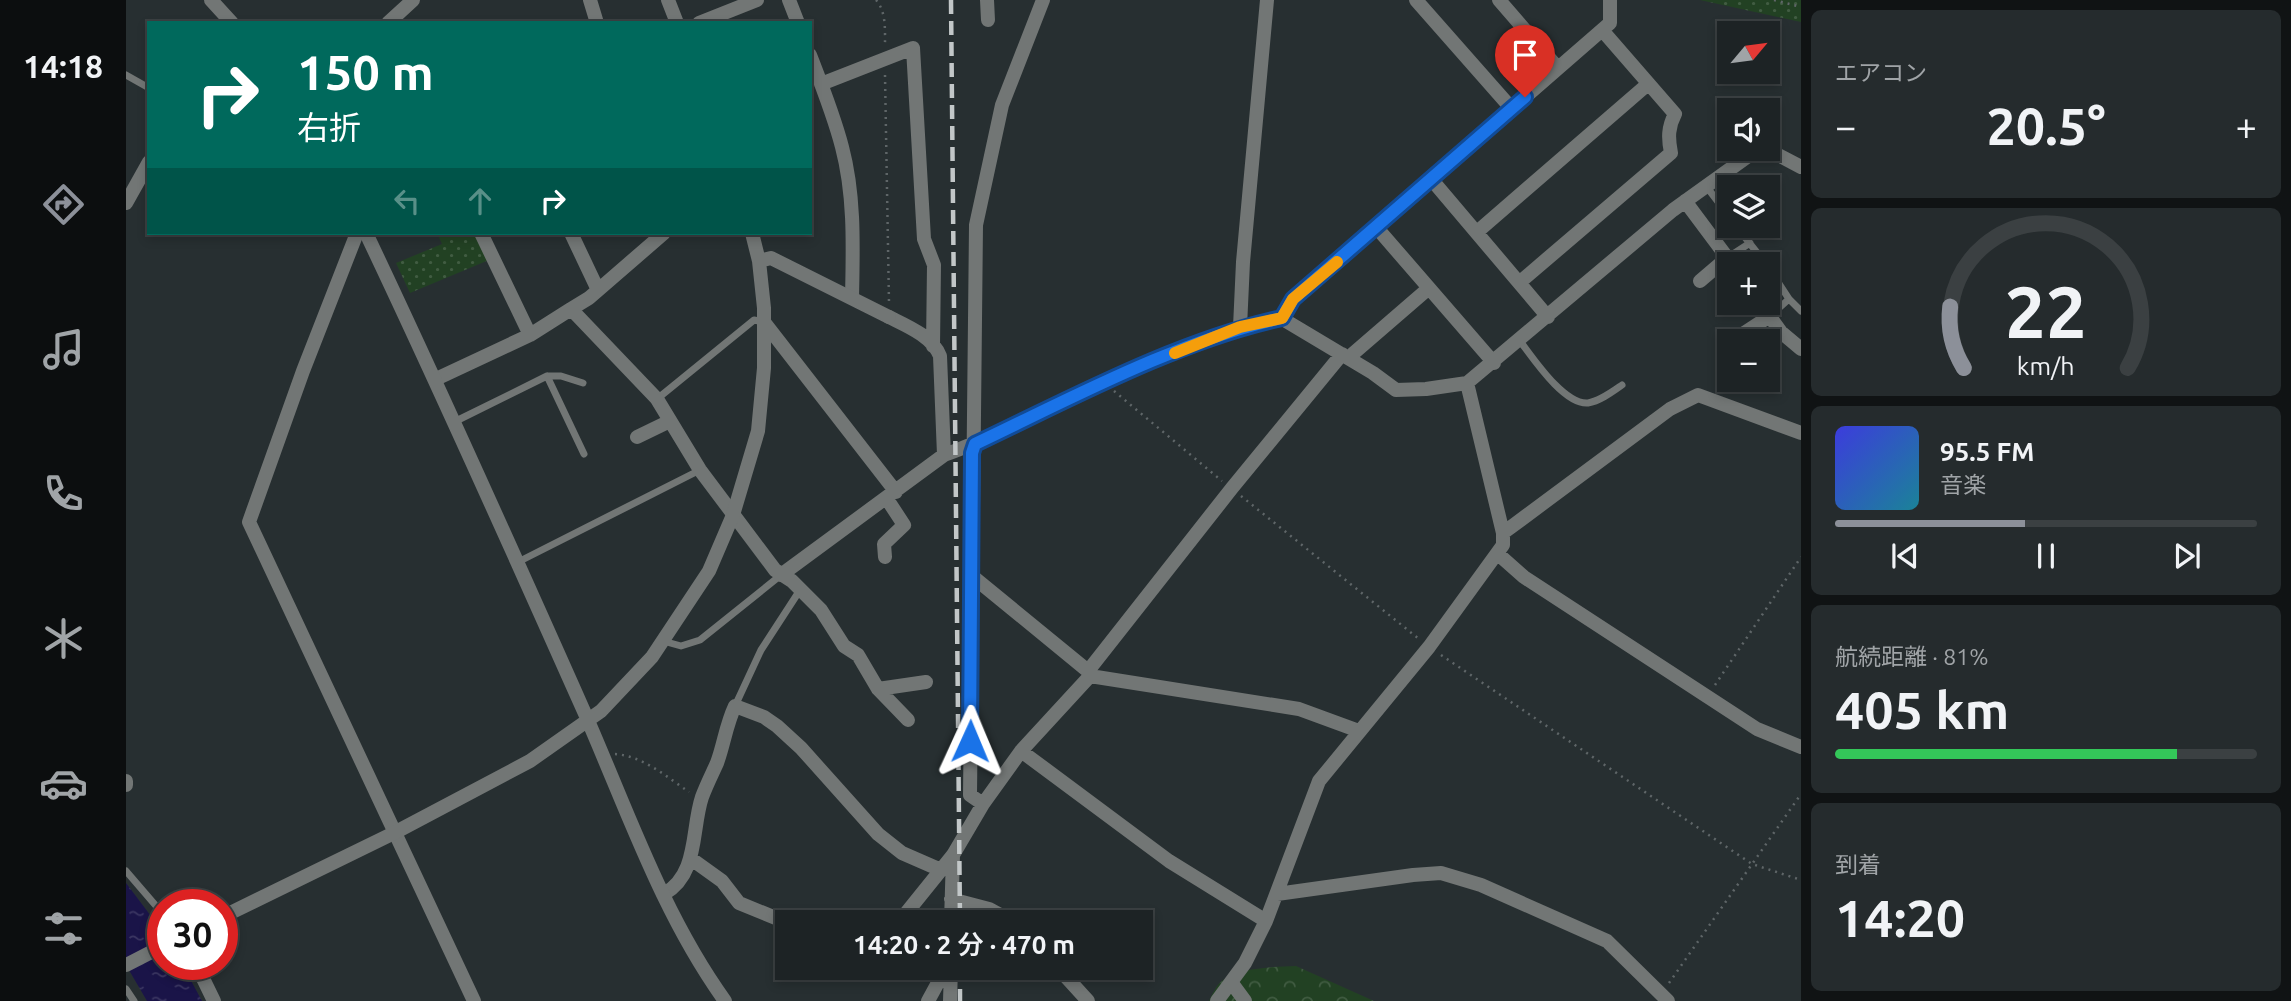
<!DOCTYPE html>
<html lang="ja">
<head>
<meta charset="utf-8">
<style>
  body { margin:0; font-family:Ubuntu,"Noto Sans JP",sans-serif; background:#252b2d; color:#f1f3f6; height:100vh; display:flex; flex-direction:column; font-size:26px; white-space:nowrap }
  * { box-sizing:border-box; margin:0 }
  p { font-size:23px; color:#a0a4a7 }
  .icon { flex:none; width:38px; height:38px; fill:none; stroke:currentColor; stroke-width:2; stroke-linecap:round; stroke-linejoin:round }
  .map { position:relative; flex:1; overflow:hidden }
  .drawer { display:flex; flex-direction:column; gap:10px; padding:10px; background:#101314; width:490px }
  .drawer>* { flex:none }
  .top-card { position:absolute; left:21px; top:21px; width:665px; height:214px; border-radius:0px; box-shadow:0 4px 10px #0003,0 0 0 2px #3b4042; background:#00695c; color:#fff; overflow:hidden }
  .needle { width:46px; rotate:61deg }
  .fabs { position:absolute; left:1591px; top:21px; display:grid; gap:14px }
  .fabs a { display:grid; place-items:center; width:63px; height:63px; border-radius:0px; background:#1d2325; box-shadow:0 4px 10px #0003,0 0 0 2px #3b4042; font-size:35px }
  .speed { position:absolute; left:21px; top:889px; display:flex; gap:14px; font-size:35px; font-weight:700; text-align:center }
  .speed>* { display:grid; place-content:center; width:91px; height:91px; border-radius:50%; background:#1d2325; box-shadow:0 4px 10px #0003,0 0 0 2px #3b4042; line-height:1 }
  .speed .limit { border:10px solid #d22; background:#fff; color:#111 }
  .pin { position:absolute; display:grid; place-items:center; width:60px; height:60px; color:#fff; margin:-72px -30px; border-radius:50% 50% 50% 0; rotate:-45deg; box-shadow:0 0 7px #0007 }
  .pin .icon { rotate:45deg }
  .me { position:absolute; width:77px; margin:-38px; rotate:1deg; stroke-linejoin:round; filter:drop-shadow(0 0 5px #0008) }
  .turn { display:flex; align-items:center; gap:24px; height:147px; padding:0 35px; font-size:32px }
  .turn .icon { width:91px; height:91px; stroke-width:2.5 }
  .turn b { display:block; font-size:49px; line-height:60px }
  .lanes { display:flex; align-items:center; height:66px; padding:0 35px; background:#0003; justify-content:center; gap:35px; direction:ltr }
  .lanes .off { opacity:.35 }
  .big { font-size:52px; font-weight:600; line-height:1.1 }
  .drawer .card { flex:1; display:flex; flex-direction:column; justify-content:center; gap:10px; min-width:0; padding:0 24px; border-radius:10px; background:#252b2d }
  .drawer .dial { align-items:center; gap:0 }
  .dial svg { height:182px; overflow:visible; fill:none; stroke:#3b4042; stroke-width:7; stroke-linecap:round; text-anchor:middle }
  .dial text { fill:#f1f3f6; stroke:none }
  .song { display:flex; align-items:center; gap:21px }
  .cover { width:84px; height:84px; border-radius:10px; background:linear-gradient(135deg,hsl(240 70% 55%),hsl(190 70% 35%)) }
  .played { height:7px; border-radius:4px; background:linear-gradient(90deg,#8c9099 45%,#3b4042 45%) }
  .keys { display:flex; justify-content:space-around; direction:ltr }
  .heat { display:flex; justify-content:space-between; align-items:center; font-size:38px; direction:ltr }
  .charge { height:10px; border-radius:5px; background:linear-gradient(90deg,#34c759 81%,#3b4042 0) }
  .trip { position:absolute; left:649px; top:910px; width:378px; height:70px; border-radius:0px; background:#1d2325; box-shadow:0 4px 10px #0003,0 0 0 2px #3b4042; font-weight:600; line-height:70px; text-align:center }
  main { display:flex; flex:1; min-height:0 }
  .dock { display:flex; flex-direction:column; width:126px; justify-content:space-around; align-items:center; background:#0c0e0f; color:#a0a4a7 }
  .dock .icon { width:49px; height:49px }
  .dock .active { color:#8c9099 }
  .dock b { font-size:32px; color:#f1f3f6 }
  .map>svg:first-child { display:block }
  .grass { fill:url(#grass-dots) }
  .forest { fill:url(#forest-crowns) }
  .water { fill:url(#water-ripples) }
  .lines { fill:none; stroke-linecap:round; stroke-linejoin:round }
  .path { stroke:#5f6668; stroke-width:2.5; stroke-dasharray:2 5; stroke-linecap:butt }
  .service { stroke:#727675; stroke-width:7 }
  .minor { stroke:#727675; stroke-width:14 }
  .tertiary { stroke:#727675; stroke-width:14 }
  .rail { stroke:#c2c7c8; stroke-width:4.5; stroke-dasharray:14 7; stroke-linecap:butt }
  .route-casing { stroke:#114b97; stroke-width:18 }
  .route { stroke:#1a73e8; stroke-width:12 }
  .slow { stroke:#f59e0b; stroke-width:12 }
</style>
</head>
<body>
<main>
<nav class="dock">
<b>14:18</b>
<svg class="icon active" aria-label="directions" viewBox="0 0 24 24"><path d="M12 3l9 9-9 9-9-9zM9 14v-3h6M13 9l2 2-2 2"/></svg>
<svg class="icon" aria-label="music" viewBox="0 0 24 24"><path d="M9 18V5l10-2v13"/><circle cx="6" cy="18" r="3"/><circle cx="16" cy="16" r="3"/></svg>
<svg class="icon" aria-label="phone" viewBox="0 0 24 24"><path d="M5 4h4l2 5-3 2q2 4 5 5l2-3 5 2v4C11 20 4 13 5 4z"/></svg>
<svg class="icon" aria-label="climate" viewBox="0 0 24 24"><path d="M12 3v18M4 7l16 10M4 17L20 7"/></svg>
<svg class="icon" aria-label="car" viewBox="0 0 24 24"><path d="M5 17H2v-5l4-1 3-4h7l3 4 3 1v5h-3M9 17h6M6 11h13"/><circle cx="7" cy="17" r="2"/><circle cx="17" cy="17" r="2"/></svg>
<svg class="icon" aria-label="filters" viewBox="0 0 24 24"><path d="M4 7h16M4 17h16"/><circle cx="9" cy="7" r="2"/><circle cx="15" cy="17" r="2"/></svg>
</nav>
<div class="map">
<svg width="1675" height="1001" viewBox="0 0 1675 1001">
  <defs>
    <pattern id="grass-dots" width="8" height="8" patternUnits="userSpaceOnUse" patternTransform="scale(1.75)"><rect width="8" height="8" fill="#224123"/><path d="M2 2h.1M6 6h.1" fill="none" stroke="#415c42" stroke-width="1.8" stroke-linecap="round"/></pattern>
    <pattern id="forest-crowns" width="20" height="18" patternUnits="userSpaceOnUse" patternTransform="scale(1.75)"><rect width="20" height="18" fill="#224123"/><path d="M2 6a3 3 0 1 1 6 0M12 15a3 3 0 1 1 6 0" fill="none" stroke="#415c42"/></pattern>
    <pattern id="water-ripples" width="26" height="14" patternUnits="userSpaceOnUse" patternTransform="scale(1.75)"><rect width="26" height="14" fill="#1a1448"/><path d="M2 4q2-2 4 0t4 0M15 11q2-2 4 0t4 0" fill="none" stroke="#3b3662"/></pattern>
  </defs>
  <rect width="100%" height="100%" fill="#272f31"/>
  <path class="grass" d="M1574,0h101v22z
    M311,233h37l15,27 -79,33 -14,-30 46,-19z"/>
  <path class="forest" d="M1170,966l78,35h-165c2,-5 5,-10 8,-15 14,-19 57,-19 79,-20z"/>
  <path class="water" d="M0,883l37,49v32h19l20,37h-55l-21,-36z"/>
  <g class="lines">
    <path class="path" d="M750,0c10,11 9,29 9,44
      M1648,0l27,7
      M759,75l4,228
      M988,391l108,90
      M1115,496l178,143
      M1315,655l311,209 49,16
      M1589,685l86,-128
      M489,754c28,2 52,23 74,38
      M1543,983l132,-189"/>
    <path class="service" d="M0,75l23,13
      M1580,186l23,30
      M1610,226l30,38
      M1601,258l23,-15
      M1642,267l21,32 12,12
      M1644,316l19,-17
      M1394,341c13,17 44,64 68,62 12,-2 24,-11 34,-18
      M421,376l37,78
      M531,399l97,-79 10,2
      M330,421l91,-45h14l22,7
      M392,562l182,-92
      M537,641l18,5 19,-6 81,-65
      M609,706l26,-56 39,-60
      M0,871l37,43
      M0,989l8,12"/>
    <path class="minor" d="M464,0l7,23
      M663,0l9,23
      M861,0l1,20
      M1290,0l96,109
      M1373,0l59,68
      M262,23l25,-23
      M573,23l58,-23
      M684,55c12,31 24,61 32,92 13,49 11,101 10,151
      M695,84l92,-36 11,191 10,26 -1,81
      M1641,149l34,18
      M1306,180l116,137
      M1559,201l47,63
      M0,203l23,-41
      M1251,228l117,135
      M1351,232l171,-148
      M231,233l-54,138 -54,151 225,479
      M355,233l49,102 41,-26 86,90 43,71 75,100 17,11 29,29 23,36 14,9 20,34 30,31
      M445,233l27,57
      M1574,281l27,-23
      M1394,282l151,-129c-3,-15 -3,-26 4,-39l-73,-84
      M1634,303l21,29 20,17
      M445,309l18,-11 75,-65
      M763,317c18,9 43,19 51,39l4,99
      M1155,318l12,-19 309,-269 8,-7v-23
      M638,322l132,170
      M1114,327l3,-65 24,-262
      M1612,337l32,-21
      M1222,358l81,-70
      M310,379l94,-44
      M511,437l33,-16
      M1377,533l167,-124 28,-14 103,38
      M1372,554l26,23 233,152 44,18
      M759,557l-1,-13 20,-19 -17,-26
      M655,575l163,-120c37,-13 72,-31 108,-48 73,-35 150,-72 229,-89l92,55 23,17 30,-1 41,-6 206,-173 85,-61
      M846,576l116,95
      M964,676l209,33 60,22
      M752,689l48,-7
      M895,751l148,110 97,60
      M0,781v4
      M857,804l-13,-9 6,-570 26,-120 41,-105
      M564,858l32,23 17,22 49,20
      M538,894c35,-20 27,-64 38,-97 4,-11 10,-23 15,-34 7,-19 9,-38 18,-57l29,11 13,9 24,22 77,86 24,19 39,17
      M1151,894l136,-19 28,-2 40,12 126,56 61,60
      M825,899l38,10 24,13
      M773,922l54,-67 30,-51 38,-53 69,-75 -2,-5 144,-183 110,-134
      M825,922l2,-67
      M70,964l18,37
      M932,968l30,33
      M1105,982l14,19
      M802,1001l13,-24 -6,-9
      M824,1001l1,-33
      M1091,1001l28,-38 21,-42 53,-140 110,-134 74,-102v-12l-36,-150"/>
    <path class="tertiary" d="M85,0l21,23
      M542,0l9,23
      M240,233c76,160 148,321 220,483 42,96 77,199 139,285
      M633,261l12,-3 118,59
      M96,917l172,-84 136,-72 71,-50 51,-54 57,-86 24,-56 25,-84 6,-63v-60l-5,-47 -7,-28
      M0,965l37,-19"/>
    <path class="rail" d="M825,0l9,922
      M834,968v33"/>
  </g>
  <g class="lines">
    <g class="route-casing">
      <path id="route" d="M844,741l2,-288 3,-9c97,-46 202,-103 307,-126l11,-19 232,-202"/>
    </g>
    <use href="#route" class="route"/>
    <path class="slow" d="M1049,353l65,-26 42,-9 11,-19 44,-37"/>
  </g>
</svg>
<div class="fabs">
<a><svg class="needle" viewBox="-14 -14 28 28"><path d="M0-13l5 13h-10z" fill="#e53935"/><path d="M0 13l5-13h-10z" fill="#a0a4a7"/></svg></a>
<a><svg class="icon" aria-label="sound" viewBox="0 0 24 24"><path d="M4 9h4l5-4v14l-5-4H4zM17 9q2 3 0 6"/></svg></a>
<a><svg class="icon" aria-label="layers" viewBox="0 0 24 24"><path d="M12 4l9 5-9 5-9-5zM3 14l9 5 9-5"/></svg></a>
<a>+</a>
<a>−</a>
</div>
<div class="speed"><div class="limit">30</div></div>
<div class="pin" style="left:1399px;top:97px;background:#d93025"><svg class="icon" aria-label="arrive" viewBox="0 0 24 24"><path d="M6 21V4h12l-3 4 3 4H6"/></svg></div>
<svg class="me" style="left:844px;top:741px" viewBox="-20 -20 40 40"><path d="M0-17L14 15 0 8-14 15z" fill="#1a73e8" stroke="#fff" stroke-width="4"/></svg>
<div class="trip">14:20 · 2 分 · 470 m</div>
<div class="top-card">
<div class="turn"><svg class="icon" aria-label="right" viewBox="0 0 24 24"><path d="M7 20v-9h11M14 6l5 5-5 5"/></svg><div><b>150 m</b>右折</div></div>
<div class="lanes"><svg class="icon off" aria-label="left" viewBox="0 0 24 24"><path d="M17 20v-9H6M10 6l-5 5 5 5"/></svg><svg class="icon off" aria-label="ahead" viewBox="0 0 24 24"><path d="M12 20V5M6 11l6-6 6 6"/></svg><svg class="icon" aria-label="right" viewBox="0 0 24 24"><path d="M7 20v-9h11M14 6l5 5-5 5"/></svg></div>
</div>
</div>
<section class="drawer">
<div class="card"><p>エアコン</p>
<div class="heat"><a>−</a><b class="big">20.5°</b><a>+</a></div>
</div>
<div class="card dial"><svg viewBox="0 0 100 80">
<path d="M14 69A42 42 0 1 1 86 69"/>
<path d="M14 69A42 42 0 0 1 8 42" stroke="#8c9099"/>
<text x="50" y="56" font-size="32" font-weight="700">22</text>
<text x="50" y="72" font-size="11">km/h</text>
</svg></div>
<div class="card">
<div class="song"><i class="cover"></i><div><b>95.5 FM</b><p>音楽</p></div></div>
<div class="played"></div>
<div class="keys"><svg class="icon" aria-label="previous" viewBox="0 0 24 24"><path d="M18 5L8 12l10 7zM5 5v14"/></svg><svg class="icon" aria-label="pause" viewBox="0 0 24 24"><path d="M8 5v14M16 5v14"/></svg><svg class="icon" aria-label="next" viewBox="0 0 24 24"><path d="M6 5l10 7-10 7zM19 5v14"/></svg></div>
</div>
<div class="card"><p>航続距離 · 81%</p><b class="big">405 km</b><div class="charge"></div></div>
<div class="card"><p>到着</p><b class="big">14:20</b></div>
</section>
</main>
</body>
</html>
